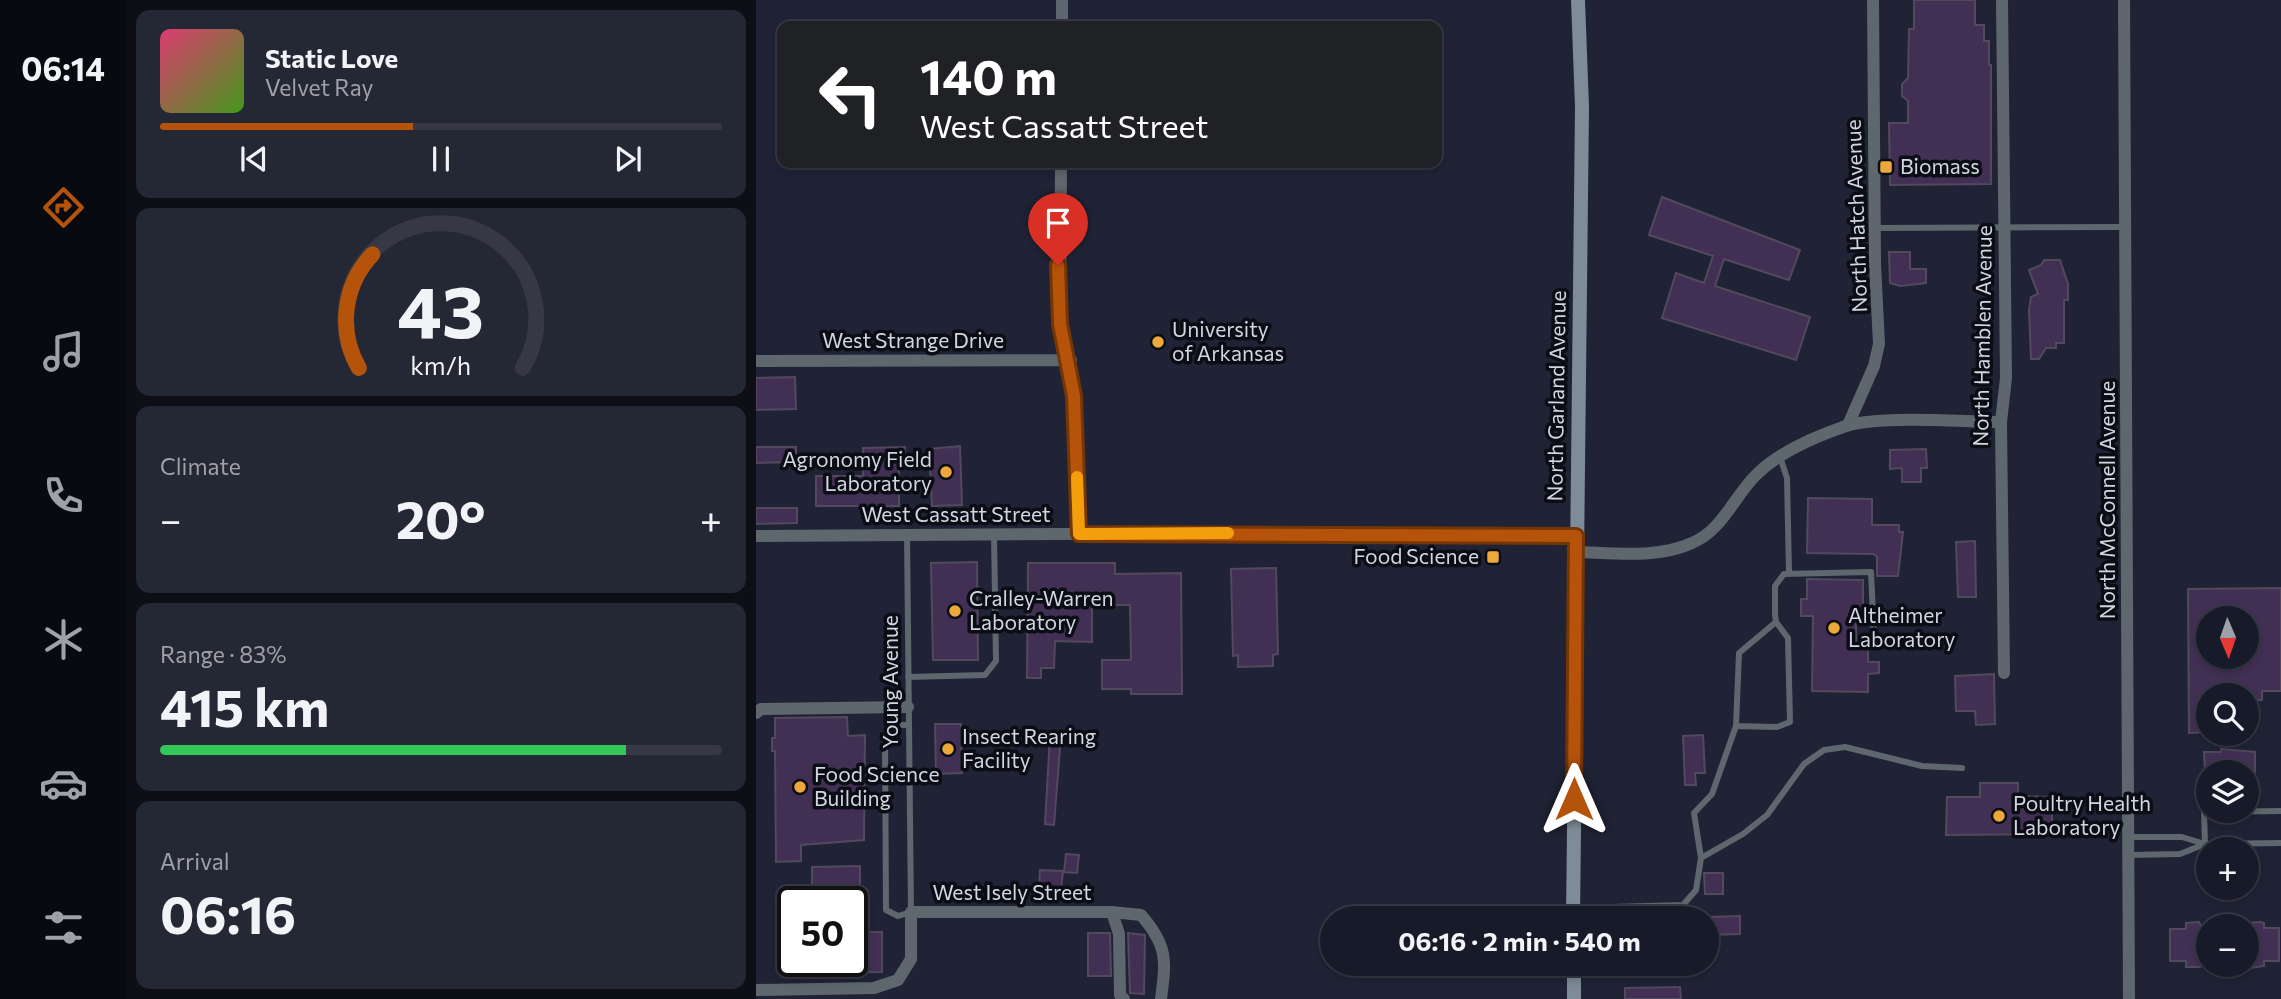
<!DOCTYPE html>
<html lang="en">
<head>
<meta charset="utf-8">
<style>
  body { margin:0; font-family:Commissioner,sans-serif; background:#242734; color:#f1f3f6; height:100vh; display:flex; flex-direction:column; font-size:26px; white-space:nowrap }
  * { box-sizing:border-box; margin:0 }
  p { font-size:23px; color:#9ea1a8 }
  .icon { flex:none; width:38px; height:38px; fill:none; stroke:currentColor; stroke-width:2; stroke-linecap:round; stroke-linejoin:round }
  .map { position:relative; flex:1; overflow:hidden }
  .panel { display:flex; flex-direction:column; gap:10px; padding:10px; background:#0d0e16; width:630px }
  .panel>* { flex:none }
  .banner { position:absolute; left:21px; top:21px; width:665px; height:147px; border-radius:14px; box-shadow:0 4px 10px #0003,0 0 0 2px #363845; background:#202124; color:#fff; overflow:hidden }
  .needle { width:46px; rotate:178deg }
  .tools { position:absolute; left:1440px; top:606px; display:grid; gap:14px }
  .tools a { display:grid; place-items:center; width:63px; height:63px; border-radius:50%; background:#171a28; box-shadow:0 4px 10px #0003,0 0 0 2px #363845; font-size:35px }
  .speed { position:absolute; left:21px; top:886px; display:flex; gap:14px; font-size:35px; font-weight:700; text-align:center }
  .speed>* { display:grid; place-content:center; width:91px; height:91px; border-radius:50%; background:#171a28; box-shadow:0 4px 10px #0003,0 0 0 2px #363845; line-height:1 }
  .speed .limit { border:4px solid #111; border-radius:10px; background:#fff; color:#111 }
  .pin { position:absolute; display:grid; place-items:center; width:60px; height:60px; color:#fff; margin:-72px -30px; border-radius:50% 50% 50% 0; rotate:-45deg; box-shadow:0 0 7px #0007 }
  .pin .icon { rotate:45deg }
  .me { position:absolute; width:77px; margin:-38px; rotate:0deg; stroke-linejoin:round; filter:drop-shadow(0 0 5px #0008) }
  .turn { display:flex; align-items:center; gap:24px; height:147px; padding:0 28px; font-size:32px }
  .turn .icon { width:91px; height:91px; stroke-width:2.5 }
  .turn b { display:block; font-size:49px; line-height:60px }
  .big { font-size:52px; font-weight:700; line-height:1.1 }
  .panel .card { flex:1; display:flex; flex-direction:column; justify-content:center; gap:10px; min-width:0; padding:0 24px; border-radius:14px; background:#242734 }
  .panel .dial { align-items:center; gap:0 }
  .dial svg { height:182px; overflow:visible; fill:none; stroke:#363845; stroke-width:7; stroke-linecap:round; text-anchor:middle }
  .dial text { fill:#f1f3f6; stroke:none }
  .song { display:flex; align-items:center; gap:21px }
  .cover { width:84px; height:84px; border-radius:10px; background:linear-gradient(135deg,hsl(340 70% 55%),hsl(100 70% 35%)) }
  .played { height:7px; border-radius:4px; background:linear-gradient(90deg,#b45309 45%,#363845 45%) }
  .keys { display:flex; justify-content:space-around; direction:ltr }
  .heat { display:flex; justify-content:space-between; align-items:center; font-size:38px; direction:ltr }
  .charge { height:10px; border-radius:5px; background:linear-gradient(90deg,#34c759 83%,#363845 0) }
  .trip { position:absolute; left:564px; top:906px; width:399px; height:70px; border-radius:35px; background:#171a28; box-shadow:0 4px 10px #0003,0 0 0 2px #363845; font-weight:700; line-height:70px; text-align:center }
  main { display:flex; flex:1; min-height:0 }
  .tabs { display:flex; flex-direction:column; width:126px; justify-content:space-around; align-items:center; background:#090a10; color:#9ea1a8 }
  .tabs .icon { width:49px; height:49px }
  .tabs .selected { color:#b45309 }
  .tabs b { font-size:32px; color:#f1f3f6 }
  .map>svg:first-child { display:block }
  .building { fill:#423054; stroke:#52495c; stroke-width:2; fill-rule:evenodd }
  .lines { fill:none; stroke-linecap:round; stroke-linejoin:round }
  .lane { stroke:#5e676d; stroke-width:6 }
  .street { stroke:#5e676d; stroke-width:12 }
  .secondary { stroke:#7e8c97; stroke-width:14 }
  .route-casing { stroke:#753606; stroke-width:18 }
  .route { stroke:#b45309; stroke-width:12 }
  .slow { stroke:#f59e0b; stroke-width:12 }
  .poi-dot { fill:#eda83b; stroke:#0b0d15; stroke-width:2.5 }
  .labels { text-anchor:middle; stroke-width:7; stroke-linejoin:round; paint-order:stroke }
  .poi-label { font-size:21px; fill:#d3d6e2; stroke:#0b0d15; text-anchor:start }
  .street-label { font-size:21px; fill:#d3d6e2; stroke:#0b0d15 }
</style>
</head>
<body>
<main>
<nav class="tabs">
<b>06:14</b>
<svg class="icon selected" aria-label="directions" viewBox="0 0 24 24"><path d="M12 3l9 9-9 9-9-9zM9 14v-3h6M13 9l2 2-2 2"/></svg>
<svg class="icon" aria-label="music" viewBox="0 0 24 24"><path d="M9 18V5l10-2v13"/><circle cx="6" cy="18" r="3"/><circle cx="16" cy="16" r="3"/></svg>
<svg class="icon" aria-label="phone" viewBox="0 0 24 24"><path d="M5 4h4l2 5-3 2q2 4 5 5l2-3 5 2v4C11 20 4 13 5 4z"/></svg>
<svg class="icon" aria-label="climate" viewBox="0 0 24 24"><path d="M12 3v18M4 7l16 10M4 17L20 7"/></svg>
<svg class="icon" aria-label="car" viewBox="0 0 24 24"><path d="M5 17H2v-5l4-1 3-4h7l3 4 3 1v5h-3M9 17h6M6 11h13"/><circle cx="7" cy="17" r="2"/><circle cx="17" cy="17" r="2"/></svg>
<svg class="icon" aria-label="filters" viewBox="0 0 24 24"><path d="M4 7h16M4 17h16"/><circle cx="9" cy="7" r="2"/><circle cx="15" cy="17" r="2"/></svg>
</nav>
<section class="panel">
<div class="card">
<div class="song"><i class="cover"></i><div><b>Static Love</b><p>Velvet Ray</p></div></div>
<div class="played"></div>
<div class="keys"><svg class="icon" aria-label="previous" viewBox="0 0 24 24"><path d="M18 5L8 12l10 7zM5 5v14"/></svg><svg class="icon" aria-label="pause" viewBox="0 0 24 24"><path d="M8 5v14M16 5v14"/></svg><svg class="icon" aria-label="next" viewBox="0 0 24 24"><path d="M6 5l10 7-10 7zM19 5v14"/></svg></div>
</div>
<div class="card dial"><svg viewBox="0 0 100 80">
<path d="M14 69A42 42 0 1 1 86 69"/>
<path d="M14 69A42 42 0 0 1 20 19" stroke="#b45309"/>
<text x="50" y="56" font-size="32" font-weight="700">43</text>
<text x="50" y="72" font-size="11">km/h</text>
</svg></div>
<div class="card"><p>Climate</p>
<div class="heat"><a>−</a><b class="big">20°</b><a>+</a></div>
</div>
<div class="card"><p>Range · 83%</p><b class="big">415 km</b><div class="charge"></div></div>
<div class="card"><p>Arrival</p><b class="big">06:16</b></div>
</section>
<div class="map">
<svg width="1525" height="999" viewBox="0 0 1525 999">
  <rect width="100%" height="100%" fill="#1f2335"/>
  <path class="building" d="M1158,0h61v25h9v16h5v24h2v119l-101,1 -1,-62h19v-22l-6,-5v-12l6,-6 1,-49h5z
    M906,197l138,53 -11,30 -65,-21 -9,27 95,31 -14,43 -134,-42 14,-45 28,10 9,-27 -64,-21z
    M1133,252h21v17h16v14l-26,3 -10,-3z
    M1288,260h16l8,24v16h-4v43h-8v5h-10l-7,11h-8l-2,-49 2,-13 7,-3 -9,-24 12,-5z
    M39,377l1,32 -40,1v-32z
    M204,446l2,59 -30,1 -3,-57z
    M0,447h40v15l-40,1z
    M149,447v11h-6v48h-83v-30h47v-28z
    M1170,449l1,19h-6v14h-19v-14l-12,1v-19z
    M1052,498l64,1v26h27v7h4l-5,44h-21v-20l-4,-2 -66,-1z
    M0,508h41v15l-41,1z
    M1219,541l1,56h-18l-2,-55z
    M221,562l1,98h-45l-2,-97z
    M272,563h87v11l66,-1 1,121h-51v-5h-29v-29h29l-1,-55h-38v37l-37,-1 -1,27h-13v10h-14z
    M520,568l2,86 -5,1v11l-35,1v-12l-5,1 -2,-87z
    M1051,579l56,1v37h-7v29h12v16h11v11l-11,1v18l-56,-1 1,-75h-12v-17h6z
    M1525,588v103h-19v9h-15v-5h-39v37l-19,1 -1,-144zM1452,618h39v38h-39z
    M1238,674l1,50 -19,1 -1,-14h-19l-1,-35z
    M91,717l1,19 17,-1 -1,105 -63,5v16l-25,1 -1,-111h-3v-13h3v-20z
    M179,724h26l1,49 -26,1z
    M294,735l11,1 -7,89 -9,-1z
    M947,735l2,38h-10l1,12h-11l-2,-49z
    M1465,749l34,3v20h-50l-1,-20h17z
    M1224,783h38v13l34,1v37l-106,1 1,-38h33z
    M310,854l13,1 -2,18 -13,-1z
    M104,866v35h-48v-34z
    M284,870l23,1 -2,19 -22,-1z
    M948,873h19v21h-18z
    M984,916v18l-34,1v-18z
    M96,919h11v13h19v40l-67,1v-12h37z
    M1443,922l3,6 6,1v32h-5v5l-4,1h-13v-6h-16v-32h16v-6z
    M1504,922l4,1v5h15v33h-15v5l-13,2 -4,-7v-38z
    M332,933h22l1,43h-23z
    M372,933l17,2 -1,59 -14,-1z
    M924,987l1,12h-56v-11z"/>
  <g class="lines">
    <path class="lane" d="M1119,228l250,-1
      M1024,457l7,21 2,94
      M151,535l4,377 -13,4 -12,-6 -1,-176 12,-9h11
      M152,677l77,-2 11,-14 -2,-127
      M980,726l41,1 13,-5 -2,-84 -12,-16 -1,-7v-29l9,-12 87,-2 3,65
      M1374,837h52l23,7 76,-1
      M1449,844l-1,-32 77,-1
      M1374,855l50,-1 25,-10
      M945,858l-7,-45 18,-19 24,-68 3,-73 37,-31
      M819,908l108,-3 13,-15 5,-32 42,-24 24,-19 37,-51 20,-14 21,-3 77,19 40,2"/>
    <path class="street" d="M1246,0l4,378 -5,44 3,251
      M1368,0l5,999
      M306,26v-26
      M305,163l-1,161 14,72 4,138
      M0,361l315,-1
      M1092,425l26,-59 5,-22 -4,-80 -2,-264
      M0,536l466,-3 354,3
      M820,552c37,1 81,7 116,-9 31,-13 42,-47 65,-69 22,-22 60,-38 89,-48 34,-11 116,-4 155,-4
      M0,713l5,-4 147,-2
      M356,912l7,22 1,61 4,4
      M0,990l118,-2 24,-8 13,-21v-47h201l29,3c27,31 25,45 20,84"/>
    <path class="secondary" d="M817,919l9,-812 -4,-107
      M818,964v35"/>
  </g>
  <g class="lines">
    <g class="route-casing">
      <path id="route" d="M302,265l2,59 14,72 5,138 497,2 -2,263"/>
    </g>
    <use href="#route" class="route"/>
    <path class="slow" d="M321,477l2,57 149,-1"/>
  </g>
  <g class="poi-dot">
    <rect x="1123" y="160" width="14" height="14" rx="3.5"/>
    <circle cx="402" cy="342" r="7"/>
    <circle cx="190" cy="472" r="7"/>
    <rect x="730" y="550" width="14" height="14" rx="3.5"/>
    <circle cx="199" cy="611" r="7"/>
    <circle cx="1078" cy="628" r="7"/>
    <circle cx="192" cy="749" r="7"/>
    <circle cx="44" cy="787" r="7"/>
    <circle cx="1243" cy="816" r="7"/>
  </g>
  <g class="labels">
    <g class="poi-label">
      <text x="1144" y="174">Biomass</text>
      <text x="416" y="337">University<tspan x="416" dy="24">of Arkansas</tspan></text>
      <text x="176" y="467" text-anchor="end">Agronomy Field<tspan x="176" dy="24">Laboratory</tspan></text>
      <text x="723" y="564" text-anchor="end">Food Science</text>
      <text x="213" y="606">Cralley-Warren<tspan x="213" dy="24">Laboratory</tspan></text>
      <text x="1092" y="623">Altheimer<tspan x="1092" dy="24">Laboratory</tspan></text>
      <text x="206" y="744">Insect Rearing<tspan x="206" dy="24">Facility</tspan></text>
      <text x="58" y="782">Food Science<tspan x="58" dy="24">Building</tspan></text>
      <text x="1257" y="811">Poultry Health<tspan x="1257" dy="24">Laboratory</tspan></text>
    </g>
    <g class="street-label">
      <text transform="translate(1101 216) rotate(-92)" y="7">North Hatch Avenue</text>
      <text transform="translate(1227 336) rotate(-89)" y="7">North Hamblen Avenue</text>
      <text x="157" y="348">West Strange Drive</text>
      <text transform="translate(801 396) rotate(-89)" y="7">North Garland Avenue</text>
      <text transform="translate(1352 500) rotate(-90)" y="7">North McConnell Avenue</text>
      <text x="200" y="522">West Cassatt Street</text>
      <text transform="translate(135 682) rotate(-90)" y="7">Young Avenue</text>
      <text x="256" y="900">West Isely Street</text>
    </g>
  </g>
</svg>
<div class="tools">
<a><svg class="needle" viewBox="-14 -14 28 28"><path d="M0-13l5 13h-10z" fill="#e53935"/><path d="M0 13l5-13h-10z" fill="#9ea1a8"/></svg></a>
<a><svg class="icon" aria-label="search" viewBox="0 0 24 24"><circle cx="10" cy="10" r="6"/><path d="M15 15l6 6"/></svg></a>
<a><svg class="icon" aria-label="layers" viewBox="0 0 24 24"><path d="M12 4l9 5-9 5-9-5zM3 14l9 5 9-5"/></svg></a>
<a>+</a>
<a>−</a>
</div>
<div class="speed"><div class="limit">50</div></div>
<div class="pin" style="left:302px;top:265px;background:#d93025"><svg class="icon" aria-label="arrive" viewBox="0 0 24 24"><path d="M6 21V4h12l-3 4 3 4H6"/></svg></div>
<svg class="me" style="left:818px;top:799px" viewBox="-20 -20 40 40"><path d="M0-17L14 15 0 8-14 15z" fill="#b45309" stroke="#fff" stroke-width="4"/></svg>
<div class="trip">06:16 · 2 min · 540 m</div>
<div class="banner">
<div class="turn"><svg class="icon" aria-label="left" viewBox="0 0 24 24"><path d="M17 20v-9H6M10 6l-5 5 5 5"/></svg><div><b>140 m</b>West Cassatt Street</div></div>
</div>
</div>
</main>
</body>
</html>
